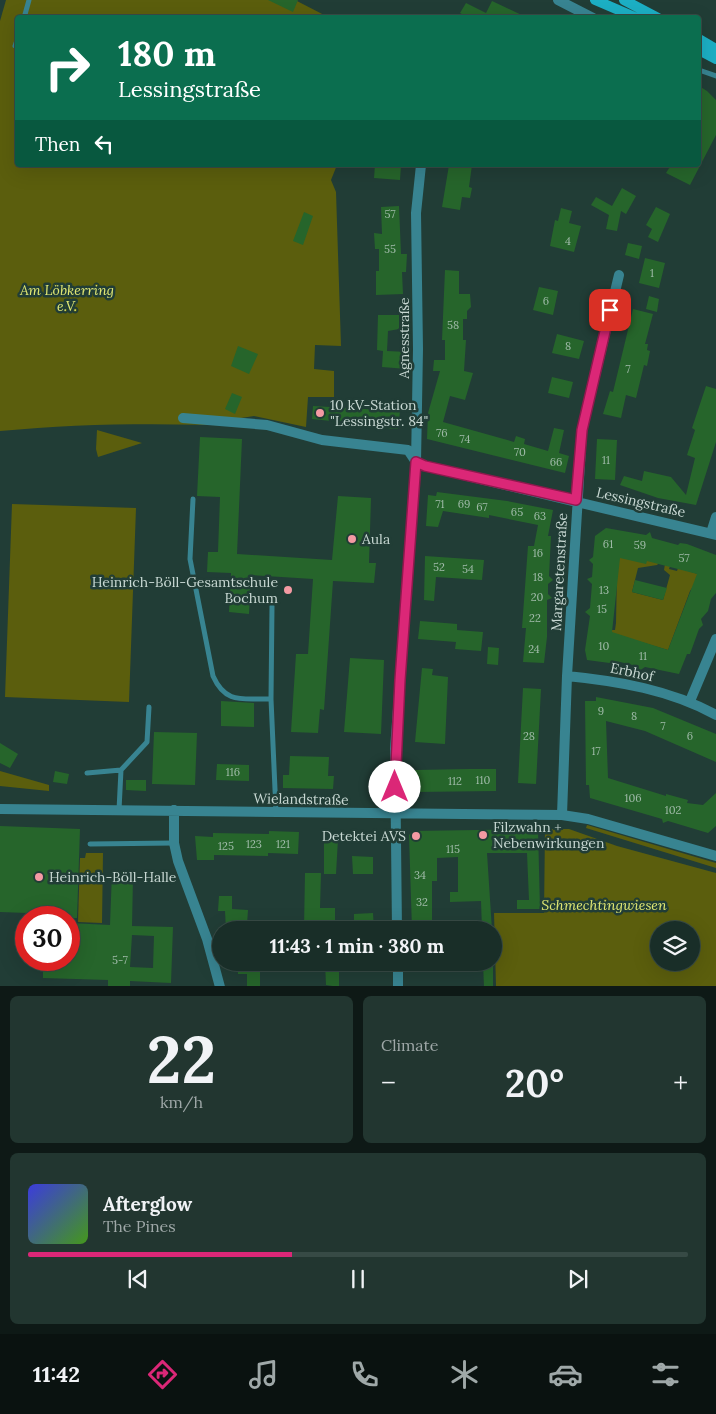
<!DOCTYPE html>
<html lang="en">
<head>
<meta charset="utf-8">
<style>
  body { margin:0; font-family:Lora,serif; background:#223630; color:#f1f3f6; height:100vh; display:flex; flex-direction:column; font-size:19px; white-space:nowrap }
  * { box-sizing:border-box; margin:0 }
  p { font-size:16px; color:#9fa8a8 }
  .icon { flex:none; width:28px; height:28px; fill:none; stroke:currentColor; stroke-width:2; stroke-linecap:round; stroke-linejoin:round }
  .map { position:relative; height:986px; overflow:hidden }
  .side { display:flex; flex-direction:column; gap:10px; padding:10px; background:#0e1916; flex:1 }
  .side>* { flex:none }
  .guide { position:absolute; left:15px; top:15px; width:686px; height:152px; border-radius:5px; box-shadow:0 5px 20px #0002,0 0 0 1px #374a45; background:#0b6e4f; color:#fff; overflow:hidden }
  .controls { position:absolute; left:650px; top:921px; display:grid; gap:10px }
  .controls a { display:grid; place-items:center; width:50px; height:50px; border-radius:50%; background:#192e28; box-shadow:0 5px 20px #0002,0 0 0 1px #374a45; font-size:25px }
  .speed { position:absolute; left:15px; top:906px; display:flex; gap:10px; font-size:25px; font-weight:700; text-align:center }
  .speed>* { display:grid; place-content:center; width:65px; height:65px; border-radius:50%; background:#192e28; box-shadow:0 5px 20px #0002,0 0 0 1px #374a45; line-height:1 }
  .speed .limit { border:8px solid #d22; background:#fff; color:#111 }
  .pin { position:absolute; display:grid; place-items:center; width:42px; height:42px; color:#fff; margin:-21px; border-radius:10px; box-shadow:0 2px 8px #0006 }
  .me { position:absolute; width:55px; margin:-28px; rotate:0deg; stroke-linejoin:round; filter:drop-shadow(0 0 4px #0008) }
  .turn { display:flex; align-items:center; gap:18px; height:105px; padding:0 20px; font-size:22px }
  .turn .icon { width:65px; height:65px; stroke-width:2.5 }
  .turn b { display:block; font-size:35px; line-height:42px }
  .then { display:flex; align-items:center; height:48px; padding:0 20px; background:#0003; gap:10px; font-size:19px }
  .big { font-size:38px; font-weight:700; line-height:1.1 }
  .side .card { flex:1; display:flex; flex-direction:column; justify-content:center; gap:8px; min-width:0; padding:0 18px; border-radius:8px; background:#223630 }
  .side .dial { align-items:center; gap:0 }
  .dial b { font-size:65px; line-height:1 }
  .song { display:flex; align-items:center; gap:15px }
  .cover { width:60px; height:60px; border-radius:8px; background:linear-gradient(135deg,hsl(240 70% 55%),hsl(100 70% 35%)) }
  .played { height:5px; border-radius:2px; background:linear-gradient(90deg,#db2777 40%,#374a45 40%) }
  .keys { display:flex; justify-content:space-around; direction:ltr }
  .heat { display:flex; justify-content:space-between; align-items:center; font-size:28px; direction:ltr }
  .side .tiles { flex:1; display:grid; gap:10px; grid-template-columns:1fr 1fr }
  .card:last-child { grid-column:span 2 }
  .trip { position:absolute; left:212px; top:921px; width:290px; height:50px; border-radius:25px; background:#192e28; box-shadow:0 5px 20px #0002,0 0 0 1px #374a45; font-weight:700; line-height:50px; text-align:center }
  .tab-bar { display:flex; height:80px; justify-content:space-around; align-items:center; background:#0a1210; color:#9fa8a8 }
  .tab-bar .icon { width:35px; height:35px }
  .tab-bar .active { color:#db2777 }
  .tab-bar b { font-size:22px; color:#f1f3f6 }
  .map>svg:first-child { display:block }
  .green { fill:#5b5e0d; fill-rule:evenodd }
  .building { fill:#26652b; fill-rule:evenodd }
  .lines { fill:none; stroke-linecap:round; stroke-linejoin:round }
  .lane { stroke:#388491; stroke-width:5 }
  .street { stroke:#388491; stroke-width:10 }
  .secondary { stroke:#1cafc4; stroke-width:10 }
  .route-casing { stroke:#8e194d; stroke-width:12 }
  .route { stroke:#db2777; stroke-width:9 }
  .poi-dot { fill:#f49aa3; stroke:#213d36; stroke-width:2 }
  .labels { text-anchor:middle; stroke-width:5; stroke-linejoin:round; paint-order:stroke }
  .number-label { font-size:11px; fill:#a0bba9 }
  .park-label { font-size:14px; font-style:italic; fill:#e0e773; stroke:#213d36 }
  .street-label { font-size:14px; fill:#c8d8d3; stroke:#213d36 }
  .poi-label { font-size:14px; fill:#c8d8d3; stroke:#213d36; text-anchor:start }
</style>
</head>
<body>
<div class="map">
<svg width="716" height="987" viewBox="0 0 716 987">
  <rect width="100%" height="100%" fill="#213d36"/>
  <path class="green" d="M6,0h289l33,17 -310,1v147h319l-6,15 5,12 5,154 -26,-1 -1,24 20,2v26h-26l-2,30 -52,-11 -13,2 4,8c-81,-3 -164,-3 -245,5v-410z
    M97,430l45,13 -44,14 -2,-8z
    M12,504l124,4 -7,194 -124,-5z
    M615,552l44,11 -2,2 -19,3 -6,24 31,8 7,-25 -6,-5 1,-6 5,2 -1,3 8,2 1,-3 23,7 -11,16 -22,59 -44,-13 -14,4 1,-11h4l1,-7 1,-51z
    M0,771l49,14v6l-49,-5z
    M587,825l129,38v5l-130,-40z
    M545,829h24l48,17 99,27v113h-220l-2,-73h50zM659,930h32v32h-32z
    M86,853h17l-1,70 -24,-1 2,-64h5z"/>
  <path class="building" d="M268,0h30l-5,12z
    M492,1l36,17h-59l-9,-5 6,-10 20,10z
    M699,86l8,5 9,9v35l-26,50 -24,-12 5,-8h28z
    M375,165h26l-1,15 -26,-2z
    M449,165h23l-3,22 3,1 -2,10 -8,-1 -2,13 -18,-3z
    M622,188l14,8 -10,18 -5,-3 -4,20 -11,-2 3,-14 -18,-10 5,-8 16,9z
    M399,206l2,48h6l-1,18h-4l1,22 -27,1v-24h3v-22h-4l-1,-16 8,1 -1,-27z
    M656,207l14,7 -12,28 -10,-5 4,-8 -6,-4z
    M561,208l11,3 -3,12 12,3 -7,26 -24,-6 5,-26 3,1z
    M304,212l9,4 -10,29 -10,-4z
    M628,243l14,3 -3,13 -14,-4z
    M645,258l20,5 -6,25 -20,-5z
    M445,270l14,1v23h11l1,13 -4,4v8h-4v21h3l-2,31 9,2 -8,27 -15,-4 -7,26 71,20 2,-6 9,3 -1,5 24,7 6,-23 10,2 -5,23 10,3 -4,17 -138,-34 1,-26 12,-42h-7l1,-11h11v-20h-3z
    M539,287l19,4 -5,24 -20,-5z
    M649,296l10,3 -2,13 -11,-3z
    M633,309l20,5 -8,30h3l-1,6 3,1 -3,15 -3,-1 -8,33 -10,-3 -5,23 -18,-4 7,-23 3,1z
    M378,315h21v14l-11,2 -1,20 21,1 -1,17 -25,-2 1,-16 -6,-1z
    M557,334l27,7 -5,18 -27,-6z
    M238,346l20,8 -9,20 -18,-8z
    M552,377l21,5 -4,16 -21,-5z
    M706,386l10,3v53l-20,63 -38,-7 -38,-13 4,-9 18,5 2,-10 27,6 15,18 9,-37 -8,-3 8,-25 -3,-2z
    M232,393l10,4 -7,17 -10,-5z
    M313,406l87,5 -2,18 -57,-4v-3l-29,-3z
    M200,437l42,2 -5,115 95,6 6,-64 33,2 -2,65h7l-2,20 -41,-2 -9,129 -4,-1 -2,24 -27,-1 5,-78h12l5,-75 -62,-4 -2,39 -20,-2 2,-39 -24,-1 1,-20h10l2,-55 -23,-1z
    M597,439l20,1 -2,40 -20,-1z
    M437,492l70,9 46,9 -5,26h3l-2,40 4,4 -5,4v10l4,4 -5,2v37l-3,26 -21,-1 3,-34h-4l6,-82h6l4,-21 -49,-10v3l-46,-7 -5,16 -12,-1 2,-31 8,1z
    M606,528l40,7 4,-3 2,6 26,7 2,-2 7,1 29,11v38l-5,6 -3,12 -7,8 2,6 -4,4 -9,25h-3l-8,20 -34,-7 -6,4 -2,-5 -17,-4 -3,2 -30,-4 -2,-10 5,-34 -5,-4 5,-4 2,-24 -5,-5 5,-2 1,-13 -4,-4 4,-3 2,-21zM620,558l26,6 1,-3 50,13 -29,76 -56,-18z
    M425,556l59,4 -2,20 -46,-3 -2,24 -10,-1z
    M635,580l32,8 -4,12 -31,-8z
    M420,621l37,3v6l26,2 -2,19 -26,-2 1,-7 -38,-3z
    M488,647l11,1 -1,17 -11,-1z
    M350,658l34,2 -3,74 -37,-2z
    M422,668l11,1 -1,6 16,2 -3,67 -30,-2z
    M523,688l18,1 -5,95 -18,-1z
    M596,697l57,11 63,26v28l-71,-31 -39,-10 2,57 58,18v-2l22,6 -1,3 16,2 13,-12v33l-8,7 -40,-12 -5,2 -1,-4 -72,-21 -1,-13h-3l-1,-84h11z
    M221,701l33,2v24l-33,-1z
    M154,732l43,1 -2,52 -43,-1z
    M0,743l18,11 -8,14 -10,-5z
    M290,756l39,1 -1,19h6l-1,13 -50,-1v-13h6z
    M217,764l32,1v16l-33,-1z
    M469,769h27v22l-81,1v-22z
    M55,771l14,3 -2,10 -14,-2z
    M126,780h20v11l-20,-1z
    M0,826l80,3 -3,89h-22v-4l-55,-2z
    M538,829l2,80h-23v-9h12l-2,-47h-40l5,77h-10l-1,-29 -31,1v-10h8v-35l-21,1v23h-5v49h-20l-3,-95 4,-4z
    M269,831l30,1 -1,22 -30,-1v3l-54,-1v5h-17l-2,-24 18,1v-4l56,1z
    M324,839h14l-2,35h-12z
    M352,856l21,1v17h-20z
    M112,872l14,1v5h7l-1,48 41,1 -2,56 -41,-2v6h-22v-7l-65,-2v-18h26v-37l41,2zM132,935l22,1 -1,32 -23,-1z
    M305,873h16l-1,35h15v21l-31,-1z
    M219,896h13v13l16,1 -1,15h-4v5h-17l-1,-19h-7z
    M373,913l1,17h-20v-16z
    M238,962h19v3h3v22h-13v-13h-9z
    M325,962h14v25l-13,-2z
    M483,962h10v25h-9z"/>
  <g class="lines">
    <path class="lane" d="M24,18l5,-18
      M15,46l3,-9
      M699,70l17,6
      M193,499l-3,60 23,117c13,29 30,22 58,23
      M272,606l-1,93 5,113
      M87,773l34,-3
      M119,810l2,-40 26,-28 2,-35
      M90,844l84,-1"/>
    <path class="street" d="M558,0l35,18
      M183,418l84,7 55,15 86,10 8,12 9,4 291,69
      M711,533l5,-16
      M567,676c51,5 104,14 149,39
      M690,701l26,-62
      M0,809l562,6 26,4 128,37
      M174,810v33l4,18 29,78 13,48
      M562,815l5,-139 15,-246 37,-155
      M397,930l-2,-181 21,-287 2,-113 -2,-136 5,-48
      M398,962v25"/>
    <path class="secondary" d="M595,0l42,18
      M624,0l34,18
      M699,39l17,10
      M699,50l17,9"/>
  </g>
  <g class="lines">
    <g class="route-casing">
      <path id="route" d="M395,787l5,-107 16,-218 9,4 151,34 6,-70 28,-120"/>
    </g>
    <use href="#route" class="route"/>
  </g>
  <g class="poi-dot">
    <circle cx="320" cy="413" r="5"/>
    <circle cx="352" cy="539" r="5"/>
    <circle cx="288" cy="590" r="5"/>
    <circle cx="483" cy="835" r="5"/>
    <circle cx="416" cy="836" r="5"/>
    <circle cx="39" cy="877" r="5"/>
  </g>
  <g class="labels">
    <g class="number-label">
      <text x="390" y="218">57</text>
      <text x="568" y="245">4</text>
      <text x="390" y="253">55</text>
      <text x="652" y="277">1</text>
      <text x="546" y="305">6</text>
      <text x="453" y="329">58</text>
      <text x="568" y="350">8</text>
      <text x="628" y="373">7</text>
      <text x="442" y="437">76</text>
      <text x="465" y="443">74</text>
      <text x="520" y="456">70</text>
      <text x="606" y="464">11</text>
      <text x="556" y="466">66</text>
      <text x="440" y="508">71</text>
      <text x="464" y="508">69</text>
      <text x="482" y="511">67</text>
      <text x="517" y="516">65</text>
      <text x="540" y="520">63</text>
      <text x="608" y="548">61</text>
      <text x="640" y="549">59</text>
      <text x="538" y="557">16</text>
      <text x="684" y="562">57</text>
      <text x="439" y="571">52</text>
      <text x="468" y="573">54</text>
      <text x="538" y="581">18</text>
      <text x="604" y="594">13</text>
      <text x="537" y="601">20</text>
      <text x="602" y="613">15</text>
      <text x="535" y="622">22</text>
      <text x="604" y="650">10</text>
      <text x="534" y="653">24</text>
      <text x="643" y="660">11</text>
      <text x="601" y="715">9</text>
      <text x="634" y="720">8</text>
      <text x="663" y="730">7</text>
      <text x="529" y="740">28</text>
      <text x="690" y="740">6</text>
      <text x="596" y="755">17</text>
      <text x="233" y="776">116</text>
      <text x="483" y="784">110</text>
      <text x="455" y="785">112</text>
      <text x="633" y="802">106</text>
      <text x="673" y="814">102</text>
      <text x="254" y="848">123</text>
      <text x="283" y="848">121</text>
      <text x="226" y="850">125</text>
      <text x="453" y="853">115</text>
      <text x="420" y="879">34</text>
      <text x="422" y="906">32</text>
      <text x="120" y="964">5-7</text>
    </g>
    <g class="park-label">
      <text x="67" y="295">Am Löbkerring<tspan x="67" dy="16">e.V.</tspan></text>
      <text x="604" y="910">Schmechtingwiesen</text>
    </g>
    <g class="street-label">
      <text transform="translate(404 338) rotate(-90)" y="5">Agnesstraße</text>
      <text transform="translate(641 502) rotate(13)" y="5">Lessingstraße</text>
      <text transform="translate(559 572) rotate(-87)" y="5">Margaretenstraße</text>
      <text transform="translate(632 672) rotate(12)" y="5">Erbhof</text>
      <text transform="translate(301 799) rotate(1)" y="5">Wielandstraße</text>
    </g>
    <g class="poi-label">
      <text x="330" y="410">10 kV-Station<tspan x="330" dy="16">"Lessingstr. 84"</tspan></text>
      <text x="362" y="544">Aula</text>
      <text x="278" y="587" text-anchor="end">Heinrich-Böll-Gesamtschule<tspan x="278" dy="16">Bochum</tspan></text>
      <text x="493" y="832">Filzwahn +<tspan x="493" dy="16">Nebenwirkungen</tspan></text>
      <text x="406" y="841" text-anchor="end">Detektei AVS</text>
      <text x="49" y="882">Heinrich-Böll-Halle</text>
    </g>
  </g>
</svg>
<div class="controls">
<a><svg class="icon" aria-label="layers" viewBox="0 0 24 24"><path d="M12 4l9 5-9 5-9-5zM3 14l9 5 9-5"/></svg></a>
</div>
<div class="speed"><div class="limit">30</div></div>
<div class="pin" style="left:610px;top:310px;background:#d93025"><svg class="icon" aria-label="arrive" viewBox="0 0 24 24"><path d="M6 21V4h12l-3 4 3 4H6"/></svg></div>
<svg class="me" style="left:395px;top:787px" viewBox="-20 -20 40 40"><circle r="19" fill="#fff"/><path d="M0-13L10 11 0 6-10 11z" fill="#db2777"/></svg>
<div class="trip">11:43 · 1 min · 380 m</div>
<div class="guide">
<div class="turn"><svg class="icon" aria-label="right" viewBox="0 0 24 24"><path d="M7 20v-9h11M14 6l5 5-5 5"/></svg><div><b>180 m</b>Lessingstraße</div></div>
<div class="then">Then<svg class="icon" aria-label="left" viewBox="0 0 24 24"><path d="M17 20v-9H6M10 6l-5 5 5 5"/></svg></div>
</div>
</div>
<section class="side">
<div class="tiles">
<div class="card dial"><b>22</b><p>km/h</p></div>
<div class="card"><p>Climate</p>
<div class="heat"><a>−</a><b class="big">20°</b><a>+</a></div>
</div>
<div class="card">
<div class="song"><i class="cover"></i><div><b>Afterglow</b><p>The Pines</p></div></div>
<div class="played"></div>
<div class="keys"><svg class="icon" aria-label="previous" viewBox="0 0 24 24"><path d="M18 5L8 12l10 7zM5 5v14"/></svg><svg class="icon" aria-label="pause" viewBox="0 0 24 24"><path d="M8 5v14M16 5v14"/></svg><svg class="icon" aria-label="next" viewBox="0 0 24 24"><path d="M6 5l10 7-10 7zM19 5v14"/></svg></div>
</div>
</div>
</section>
<nav class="tab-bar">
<b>11:42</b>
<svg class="icon active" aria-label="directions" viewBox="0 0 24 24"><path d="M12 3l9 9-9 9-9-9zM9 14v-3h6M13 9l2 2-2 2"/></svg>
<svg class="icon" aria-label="music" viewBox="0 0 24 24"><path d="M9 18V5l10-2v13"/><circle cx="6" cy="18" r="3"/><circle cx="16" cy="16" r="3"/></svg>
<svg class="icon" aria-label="phone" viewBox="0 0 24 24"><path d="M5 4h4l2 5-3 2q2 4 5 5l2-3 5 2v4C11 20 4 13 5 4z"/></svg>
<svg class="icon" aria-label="climate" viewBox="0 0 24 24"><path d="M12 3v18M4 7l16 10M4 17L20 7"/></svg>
<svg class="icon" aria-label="car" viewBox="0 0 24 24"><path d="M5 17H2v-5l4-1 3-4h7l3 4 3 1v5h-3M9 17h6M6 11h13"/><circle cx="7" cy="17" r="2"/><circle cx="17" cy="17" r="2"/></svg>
<svg class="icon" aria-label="filters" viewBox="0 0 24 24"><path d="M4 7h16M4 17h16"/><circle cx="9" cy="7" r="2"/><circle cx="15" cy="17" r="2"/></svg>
</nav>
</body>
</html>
